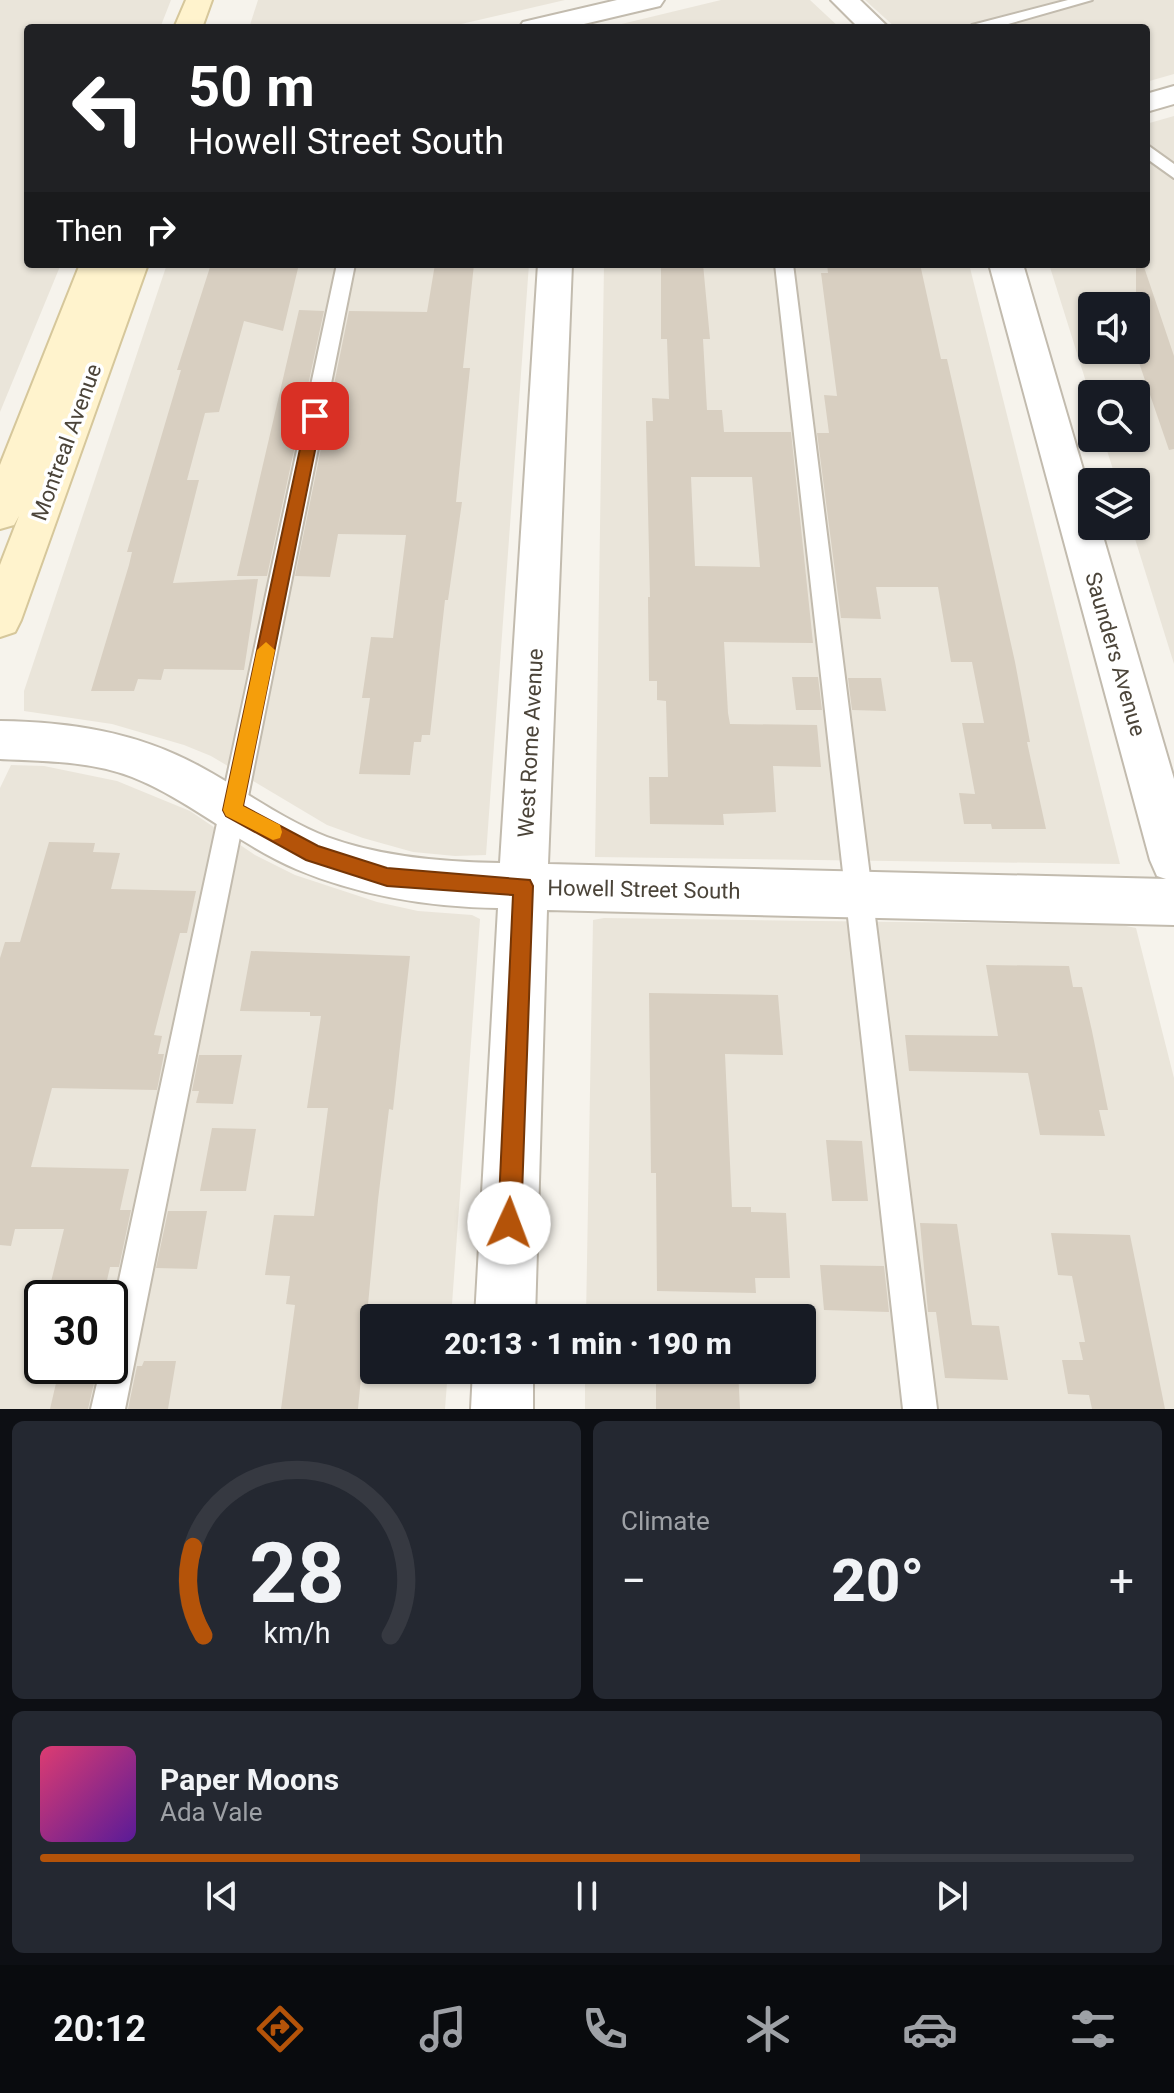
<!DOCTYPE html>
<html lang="en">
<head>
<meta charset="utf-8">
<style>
  body { margin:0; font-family:Roboto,sans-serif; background:#242831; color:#f1f3f6; height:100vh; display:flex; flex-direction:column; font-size:30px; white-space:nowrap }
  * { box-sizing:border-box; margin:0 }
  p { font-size:26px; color:#9ea1a6 }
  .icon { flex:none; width:44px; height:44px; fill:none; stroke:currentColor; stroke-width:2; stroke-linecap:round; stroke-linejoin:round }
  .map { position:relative; height:1409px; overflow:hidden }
  .drawer { display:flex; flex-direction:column; gap:12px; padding:12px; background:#0d0f14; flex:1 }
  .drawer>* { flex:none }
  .top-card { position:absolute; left:24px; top:24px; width:1126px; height:244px; border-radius:8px; box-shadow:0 2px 6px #0004; background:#202124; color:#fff; overflow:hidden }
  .fabs { position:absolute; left:1078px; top:292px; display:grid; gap:16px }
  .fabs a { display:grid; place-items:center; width:72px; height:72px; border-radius:8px; background:#171b24; box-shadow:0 2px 6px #0004; font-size:40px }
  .speed { position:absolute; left:24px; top:1280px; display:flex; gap:16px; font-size:40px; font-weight:700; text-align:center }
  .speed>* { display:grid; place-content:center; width:104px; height:104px; border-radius:50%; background:#171b24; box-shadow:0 2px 6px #0004; line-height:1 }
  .speed .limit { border:4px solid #111; border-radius:12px; background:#fff; color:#111 }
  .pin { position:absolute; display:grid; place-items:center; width:68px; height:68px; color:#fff; margin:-34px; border-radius:16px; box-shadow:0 4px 12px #0006 }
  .me { position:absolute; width:88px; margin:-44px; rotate:2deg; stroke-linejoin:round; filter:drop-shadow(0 0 6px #0008) }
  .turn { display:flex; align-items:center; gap:28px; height:168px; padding:0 32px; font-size:36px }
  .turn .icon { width:104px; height:104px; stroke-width:2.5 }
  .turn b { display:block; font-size:56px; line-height:68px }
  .then { display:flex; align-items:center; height:76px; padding:0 32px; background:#0003; gap:16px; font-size:30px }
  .big { font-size:60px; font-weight:800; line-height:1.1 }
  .drawer .card { flex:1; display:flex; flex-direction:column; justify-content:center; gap:12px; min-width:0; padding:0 28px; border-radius:12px; background:#242831 }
  .drawer .dial { align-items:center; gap:0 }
  .dial svg { height:208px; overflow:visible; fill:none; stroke:#363941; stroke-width:7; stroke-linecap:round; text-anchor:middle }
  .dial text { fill:#f1f3f6; stroke:none }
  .song { display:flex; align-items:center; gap:24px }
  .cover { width:96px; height:96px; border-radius:12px; background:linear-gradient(135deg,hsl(340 70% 55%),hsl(270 70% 35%)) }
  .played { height:8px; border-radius:4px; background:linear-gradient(90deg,#b45309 75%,#363941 75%) }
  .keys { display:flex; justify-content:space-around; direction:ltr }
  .heat { display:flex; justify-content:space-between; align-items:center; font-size:44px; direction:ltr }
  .drawer .tiles { flex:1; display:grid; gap:12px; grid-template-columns:1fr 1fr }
  .card:last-child { grid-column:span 2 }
  .trip { position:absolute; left:360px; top:1304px; width:456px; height:80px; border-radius:8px; background:#171b24; box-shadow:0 2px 6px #0004; font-weight:800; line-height:80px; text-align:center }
  .menu { display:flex; height:128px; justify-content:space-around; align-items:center; background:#090b0e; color:#9ea1a6 }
  .menu .icon { width:56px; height:56px }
  .menu .active { color:#b45309 }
  .menu b { font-size:36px; color:#f1f3f6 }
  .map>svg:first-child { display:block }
  .residential { fill:#eae5da; fill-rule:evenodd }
  .building { fill:#d8cfc1; fill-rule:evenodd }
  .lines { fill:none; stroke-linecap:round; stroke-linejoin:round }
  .lane-casing { stroke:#c2bbae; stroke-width:4 }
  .street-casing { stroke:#c2bbae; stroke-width:4 }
  .secondary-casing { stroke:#d6c79b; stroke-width:4 }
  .lane { fill:#fff; fill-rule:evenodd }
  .street { fill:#fff; fill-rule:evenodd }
  .secondary { fill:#fff3cd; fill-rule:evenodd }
  .route { fill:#b45309; stroke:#753606; stroke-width:2 }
  .slow { fill:#f59e0b }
  .labels { text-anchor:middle; stroke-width:7; stroke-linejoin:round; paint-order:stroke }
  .street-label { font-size:22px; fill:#4b4439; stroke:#fff }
</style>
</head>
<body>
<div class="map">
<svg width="1174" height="1409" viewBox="0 0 1174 1409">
  <rect width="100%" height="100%" fill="#f6f3ec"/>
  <path class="residential" d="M0,0h171l-11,28h-132v236h33l-61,148z
    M258,0h307l-121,28h-195z
    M721,0h89l30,28h-235z
    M865,0h309v74l-28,8v-54h-250z
    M1174,116v548l-43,-138h5v-44h-19l-14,-44h33v-44h-44v7l-43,-137h97v-140zM1092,306h44v44h-44z
    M167,264h362l-43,591 -31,1 -42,-4 -50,-14 -36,-13 -116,-69 -27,-11 -72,-21 -88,-13v-20z
    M604,264h365l151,600 -525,-7z
    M11,765l33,1 73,15 73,30 65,44 40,20 82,27 41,9 54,4 8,4 -29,399h-77v52h74l-3,39h-445v-621zM42,1298h68v68h-68z
    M604,918l517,7 15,3 38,150v331h-589v-39h217v-52h-216l7,-398z"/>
  <path class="building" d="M211,264h88l-16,67 -39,-10 -25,91 -14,1 -18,67h12l-26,103 85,-4 -14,91 -80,-1 -3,11 -23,-1 -4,12h-43l38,-126 3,-13h-5l54,-182h-4z
    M435,264h39l-11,104h7l-14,134h6l-14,98h-3l-15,135h-8l-1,7h-7l-4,33 -51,-1 11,-76h-8l9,-61 22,1 13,-103 -68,-1 -8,43 -35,-1 54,-265 78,1z
    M661,264h42l7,75h-7l4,71h15l2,22h67l22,211 -89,-1 4,71 2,11 87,1 4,42 -48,-1 3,46 -53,2 1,11 -74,-1 -1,-47h19l-2,-76 -9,-1v-19h-8l-1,-84h2l-4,-176h7l-1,-23 17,1 -2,-60h-6zM691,477h61l8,90 -65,-1z
    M827,264h93l21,95h6l26,115 42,188 15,80h-3l19,87h-54l-1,-5h-27l-5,-31 16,1 -13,-71h22l-12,-61h-21l-13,-75h-62l5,32 -40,-1 -24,-185h12l-5,-38 13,1 -16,-123h7z
    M1136,264h7l31,92v93l-5,1 -33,-96z
    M299,310l25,1 -57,265h-30z
    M792,677h26l4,33h-26z
    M848,678h33l5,33 -34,-1z
    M49,842l46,1 -2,9 27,1 -9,36 85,2 -9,42h-7l-26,102 8,1 -4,18h6l-7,36 -105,-2 -21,79 98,2 -9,41h11l-12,57h-9l-7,31h-56l17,-69h-49l-4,17 -11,-1v-287l5,-16h15z
    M251,951l159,5 -17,154 -4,-1 -11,91 -20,209h-77l14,-104 -9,-1 4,-28 -25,-1 9,-60 40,1 14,-108h-21l14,-92h-11v-4l-70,-1z
    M986,965l83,1 4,21h9l10,44 16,79h-9l6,26 -65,-1 -12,-62 -119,-2 -4,-36 93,1z
    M649,993l129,2 5,60 -58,-1 7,153h19v5l35,1 4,65h-35l1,15 -99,-2 -1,-118h-5z
    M199,1055h43l-9,49 -37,-1 3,-12h-7z
    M212,1128l44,1 -10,62h-46z
    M826,1140l36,1 6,60h-36z
    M168,1211h39l-10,58 -41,-1z
    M920,1223l37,1 15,101 27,1 9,54 -63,-2 -9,-66h-8z
    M1051,1233l79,2 35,174h-73l-3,-14 -21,-1 -6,-34h21l-4,-18h6l-13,-66 -14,-1z
    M820,1265l64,1 5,46 -65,-2z
    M144,1361h32l-8,48h-40l9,-43h5z
    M60,1366h38l-10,43h-38z
    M656,1370h82l2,39h-84z"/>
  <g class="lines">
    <g class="lane-casing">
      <path id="lane" d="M1068,0h24l-98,28h-24l2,-3z
        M1146,144l28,20v14l-28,-20z
        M337,264h18l-230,1145h-34l10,-43h9v-44z
        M775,264h18l144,1145h-34z"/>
    </g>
    <g class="street-casing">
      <path id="street" d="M617,0h47l-4,6 -93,22h-48l4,-6z
        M831,0h29l29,28h-30z
        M1174,86v18l-28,8v-18z
        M538,264h34l-24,600 618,15 -9,-3 -7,-16 -161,-596h34l69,236v26h8l74,253v146l-627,-15 -12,408h-60l23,-410c-69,-1 -138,-12 -202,-39 -58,-25 -106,-69 -164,-92 -41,-16 -89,-16 -132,-18v-38c70,1 137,11 199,45 43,23 82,53 128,71 54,20 116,25 173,26z
        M473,1370h60v39h-62z"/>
    </g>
    <g class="secondary-casing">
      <path id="secondary" d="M186,0h26l-10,28h-28z
        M80,264h34l-67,178 67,-178h34l-127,356 -6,12 -15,5v-72l19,-49 -5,9 -14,4v-64z"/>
    </g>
    <use href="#lane" class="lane"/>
    <use href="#street" class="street"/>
    <use href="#secondary" class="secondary"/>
  </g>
  <path class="route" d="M315,410l7,6 -79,390 75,40 69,22 143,12 3,6 -12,337 -3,8 -9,4 -8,-4 -3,-8 15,-328 -126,-9 -81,-26 -80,-44 -3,-6 84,-394z"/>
  <path class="slow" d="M266,642l9,8 -32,156 37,19 2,7 -2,6 -7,2 -47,-24 -3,-6 34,-160z"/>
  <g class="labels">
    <g class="street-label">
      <text transform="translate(66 442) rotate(-70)" y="8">Montreal Avenue</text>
      <text transform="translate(1116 654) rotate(74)" y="8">Saunders Avenue</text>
      <text transform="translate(530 743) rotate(-87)" y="8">West Rome Avenue</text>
      <text transform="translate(644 889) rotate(1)" y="8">Howell Street South</text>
    </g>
  </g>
</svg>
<div class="fabs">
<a><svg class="icon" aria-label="sound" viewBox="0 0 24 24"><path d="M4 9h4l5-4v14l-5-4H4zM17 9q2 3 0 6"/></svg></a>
<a><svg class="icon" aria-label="search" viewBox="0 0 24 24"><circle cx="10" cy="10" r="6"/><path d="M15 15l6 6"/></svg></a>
<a><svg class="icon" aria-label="layers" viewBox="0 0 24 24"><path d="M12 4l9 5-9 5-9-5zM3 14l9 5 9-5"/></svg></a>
</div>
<div class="speed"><div class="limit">30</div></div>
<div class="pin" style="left:315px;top:416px;background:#d93025"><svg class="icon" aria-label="arrive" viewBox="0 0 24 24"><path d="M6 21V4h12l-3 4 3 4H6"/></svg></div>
<svg class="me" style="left:509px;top:1223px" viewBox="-20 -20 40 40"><circle r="19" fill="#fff"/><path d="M0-13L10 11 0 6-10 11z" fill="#b45309"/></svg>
<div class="trip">20:13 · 1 min · 190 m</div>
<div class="top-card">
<div class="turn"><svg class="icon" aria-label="left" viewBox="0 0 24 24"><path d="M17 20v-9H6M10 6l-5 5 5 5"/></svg><div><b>50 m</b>Howell Street South</div></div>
<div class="then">Then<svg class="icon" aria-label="right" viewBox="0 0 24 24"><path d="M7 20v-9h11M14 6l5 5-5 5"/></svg></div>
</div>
</div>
<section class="drawer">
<div class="tiles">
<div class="card dial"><svg viewBox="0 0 100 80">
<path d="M14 69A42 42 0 1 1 86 69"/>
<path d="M14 69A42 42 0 0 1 10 35" stroke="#b45309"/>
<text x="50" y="56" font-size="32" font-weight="700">28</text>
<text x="50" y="72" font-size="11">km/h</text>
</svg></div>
<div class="card"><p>Climate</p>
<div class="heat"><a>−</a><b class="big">20°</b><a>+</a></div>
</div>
<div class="card">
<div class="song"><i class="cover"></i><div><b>Paper Moons</b><p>Ada Vale</p></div></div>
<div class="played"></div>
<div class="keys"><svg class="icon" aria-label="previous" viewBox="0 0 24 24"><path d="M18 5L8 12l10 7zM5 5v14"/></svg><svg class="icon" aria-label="pause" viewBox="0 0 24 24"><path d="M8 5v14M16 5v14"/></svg><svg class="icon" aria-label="next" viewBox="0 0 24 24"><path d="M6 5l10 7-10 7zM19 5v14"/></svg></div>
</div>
</div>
</section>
<nav class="menu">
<b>20:12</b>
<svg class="icon active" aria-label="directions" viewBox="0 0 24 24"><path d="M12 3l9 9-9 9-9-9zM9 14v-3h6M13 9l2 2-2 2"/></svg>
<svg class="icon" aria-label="music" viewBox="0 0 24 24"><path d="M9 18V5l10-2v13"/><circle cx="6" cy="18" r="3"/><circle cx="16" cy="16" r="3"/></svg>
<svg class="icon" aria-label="phone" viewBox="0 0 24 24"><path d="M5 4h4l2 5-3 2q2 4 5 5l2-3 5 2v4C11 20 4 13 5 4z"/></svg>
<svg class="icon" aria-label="climate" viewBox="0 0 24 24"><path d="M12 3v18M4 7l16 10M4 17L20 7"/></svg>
<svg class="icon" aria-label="car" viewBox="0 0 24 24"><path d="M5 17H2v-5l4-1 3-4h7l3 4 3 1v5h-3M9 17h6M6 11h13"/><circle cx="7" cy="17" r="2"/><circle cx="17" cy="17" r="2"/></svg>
<svg class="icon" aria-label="filters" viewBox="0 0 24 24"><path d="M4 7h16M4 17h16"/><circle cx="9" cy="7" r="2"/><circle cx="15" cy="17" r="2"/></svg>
</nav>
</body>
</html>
